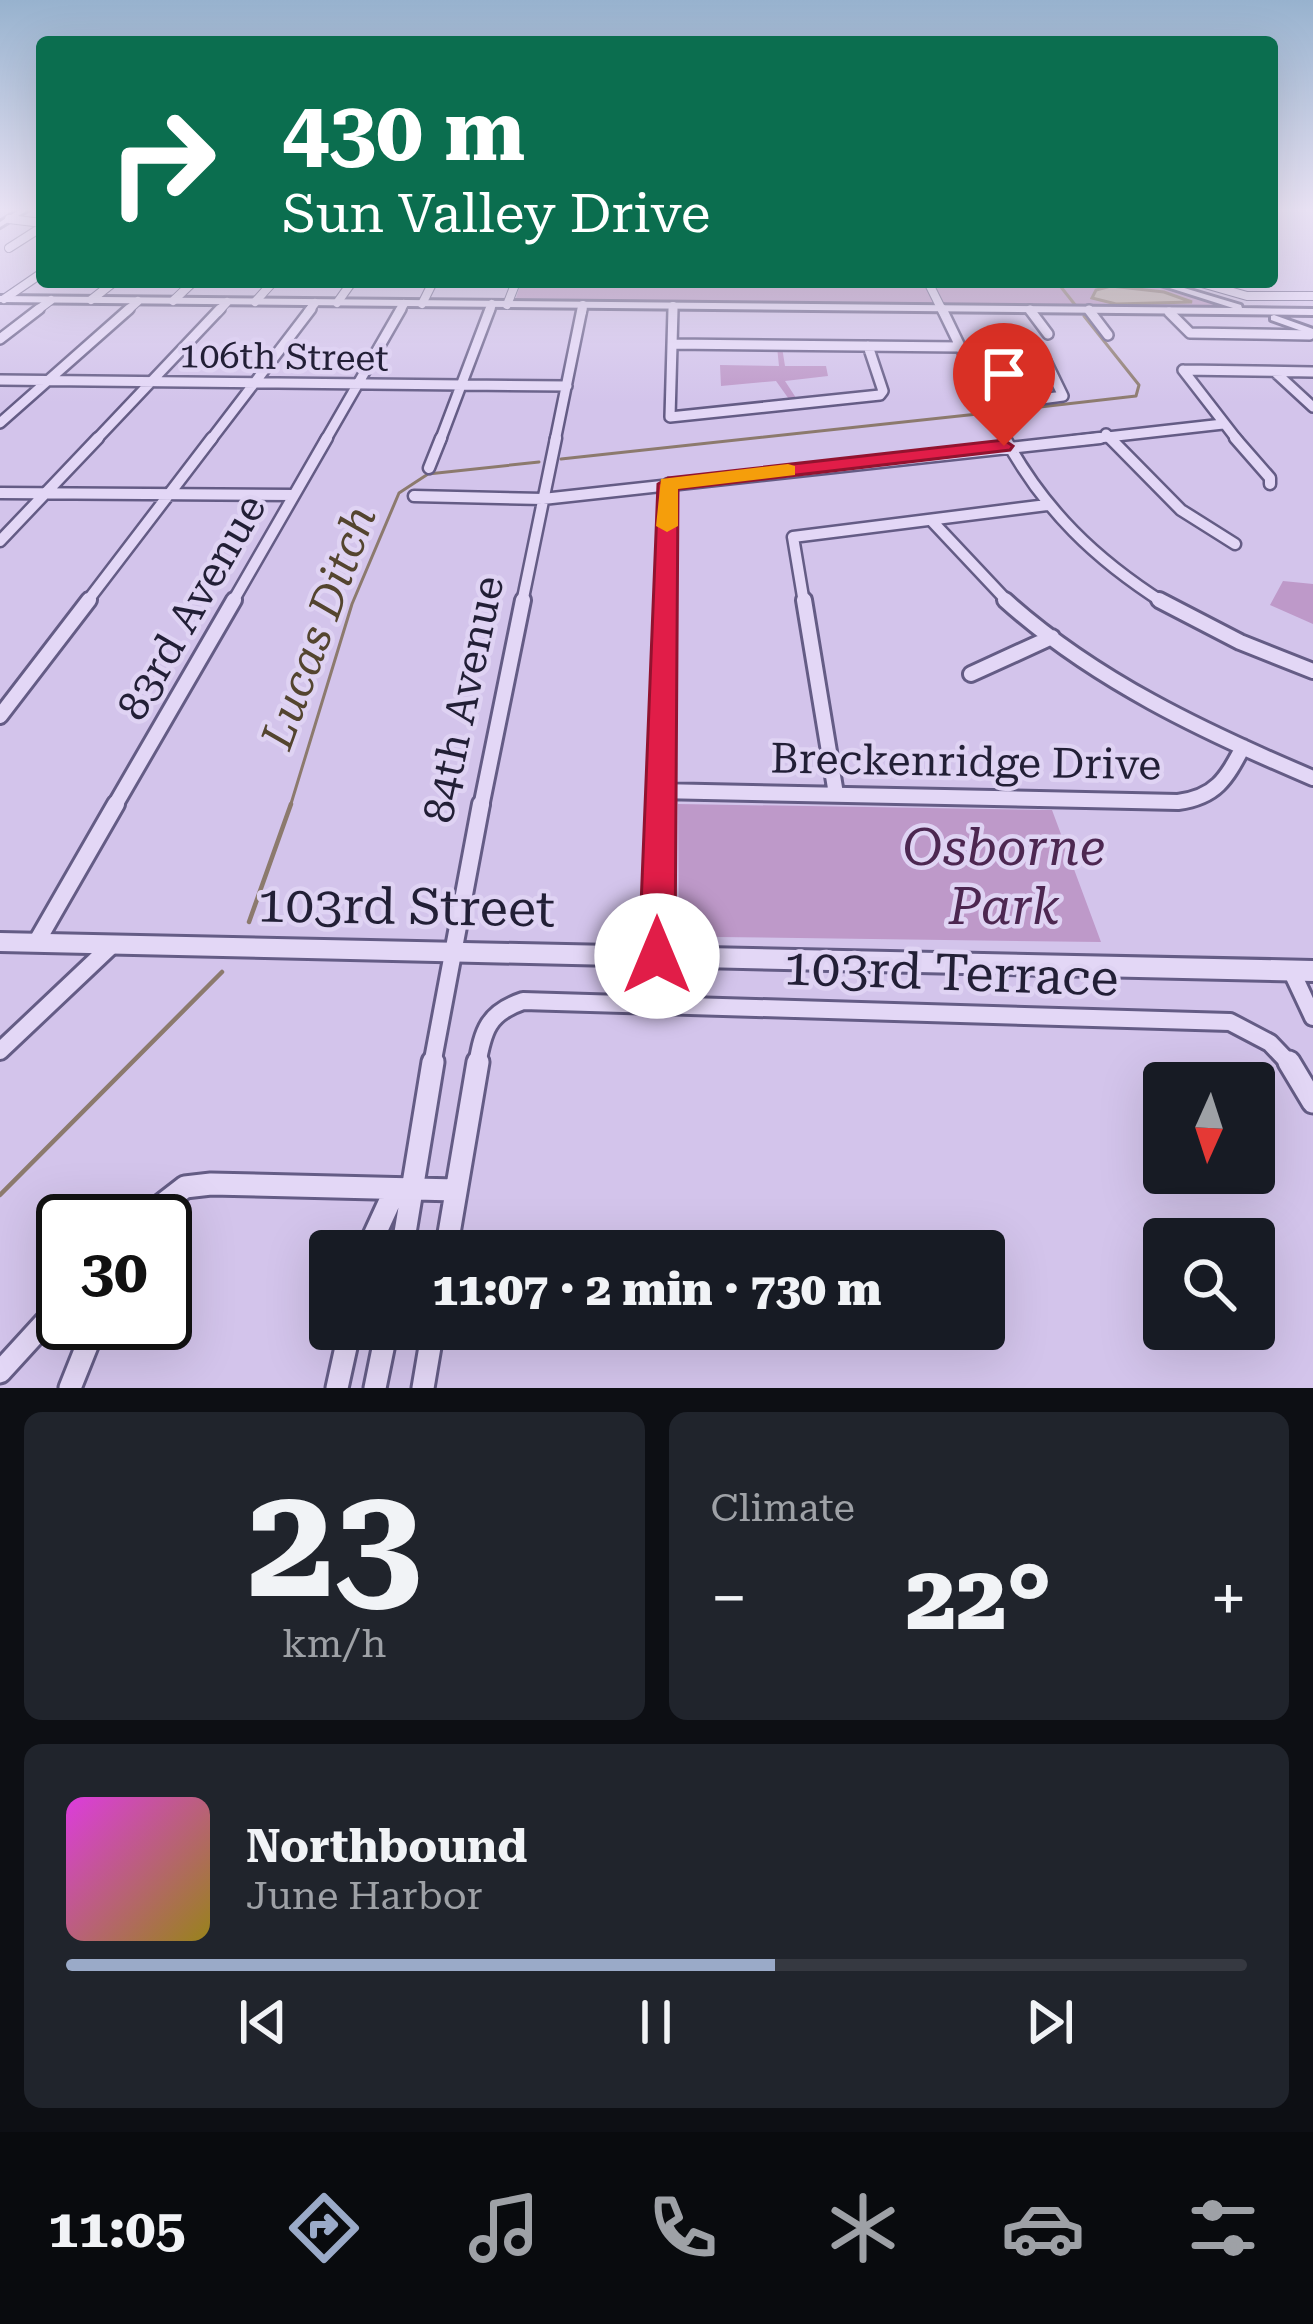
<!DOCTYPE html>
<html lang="en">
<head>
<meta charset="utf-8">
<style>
  body { margin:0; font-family:"Roboto Serif",serif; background:#20242c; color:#f1f3f6; height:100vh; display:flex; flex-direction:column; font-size:45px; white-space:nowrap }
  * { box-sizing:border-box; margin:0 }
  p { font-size:39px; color:#9ea1a6 }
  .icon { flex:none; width:66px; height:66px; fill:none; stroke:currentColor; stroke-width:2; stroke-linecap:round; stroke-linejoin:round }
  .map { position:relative; height:1388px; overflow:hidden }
  .panel { display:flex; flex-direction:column; gap:24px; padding:24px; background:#0d0f14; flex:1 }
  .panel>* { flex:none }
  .banner { position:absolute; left:36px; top:36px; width:1242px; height:252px; border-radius:12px; box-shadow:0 12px 48px #0002; background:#0b6e4f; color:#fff; overflow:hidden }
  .needle { width:78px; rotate:183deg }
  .tools { position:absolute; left:1143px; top:1062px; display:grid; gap:24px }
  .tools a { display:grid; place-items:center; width:132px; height:132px; border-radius:12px; background:#171b24; box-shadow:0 12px 48px #0002; font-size:60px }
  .speed { position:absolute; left:36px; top:1194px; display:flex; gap:24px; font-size:60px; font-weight:700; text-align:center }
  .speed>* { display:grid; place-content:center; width:156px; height:156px; border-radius:50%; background:#171b24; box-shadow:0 12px 48px #0002; line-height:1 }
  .speed .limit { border:6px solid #111; border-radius:18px; background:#fff; color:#111 }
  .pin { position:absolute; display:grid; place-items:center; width:102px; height:102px; color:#fff; margin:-123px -51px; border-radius:50% 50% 50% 0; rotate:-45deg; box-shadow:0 0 12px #0007 }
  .pin .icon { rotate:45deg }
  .me { position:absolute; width:132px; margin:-66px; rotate:0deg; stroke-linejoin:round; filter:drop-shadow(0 0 9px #0008) }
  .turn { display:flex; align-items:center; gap:42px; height:252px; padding:0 48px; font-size:54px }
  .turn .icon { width:156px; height:156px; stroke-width:2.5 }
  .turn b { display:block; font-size:84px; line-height:102px }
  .big { font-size:90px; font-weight:800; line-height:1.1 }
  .panel .card { flex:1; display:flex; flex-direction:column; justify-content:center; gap:18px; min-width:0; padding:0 42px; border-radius:18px; background:#20242c }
  .panel .dial { align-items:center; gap:0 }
  .dial b { font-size:156px; line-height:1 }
  .song { display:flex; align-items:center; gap:36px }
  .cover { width:144px; height:144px; border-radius:18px; background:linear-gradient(135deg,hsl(300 70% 55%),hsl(50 70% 35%)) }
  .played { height:12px; border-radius:6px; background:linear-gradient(90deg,#9aaac8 60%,#363941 60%) }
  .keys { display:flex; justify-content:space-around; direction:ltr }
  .heat { display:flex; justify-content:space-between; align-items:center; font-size:66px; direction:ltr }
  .panel .tiles { flex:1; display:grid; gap:24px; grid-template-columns:1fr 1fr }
  .card:last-child { grid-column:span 2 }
  .trip { position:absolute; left:309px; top:1230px; width:696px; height:120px; border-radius:12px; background:#171b24; box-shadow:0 12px 48px #0002; font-weight:800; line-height:120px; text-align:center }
  .dock { display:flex; height:192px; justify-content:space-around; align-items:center; background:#090b0e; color:#9ea1a6 }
  .dock .icon { width:84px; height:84px }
  .dock .on { color:#9aaac8 }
  .dock b { font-size:54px; color:#f1f3f6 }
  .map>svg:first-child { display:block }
  .green { fill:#be99c9 }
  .water { fill:#bfafa6; stroke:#8c7a6d; stroke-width:3 }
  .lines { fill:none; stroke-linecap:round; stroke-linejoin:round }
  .stream-far1 { stroke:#8c7a6d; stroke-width:3 }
  .stream { stroke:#8c7a6d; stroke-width:4.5 }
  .minor-far5-casing { stroke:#645c85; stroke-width:10 }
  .minor-far4-casing { stroke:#645c85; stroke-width:14 }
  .minor-far3-casing { stroke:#645c85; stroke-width:15 }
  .minor-far2-casing { stroke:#645c85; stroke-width:20 }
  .minor-far1-casing { stroke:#645c85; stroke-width:22 }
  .minor-casing { stroke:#645c85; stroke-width:27 }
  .tertiary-casing { stroke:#645c85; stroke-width:6 }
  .minor-far5 { stroke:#e3d7f6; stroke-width:8 }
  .minor-far4 { stroke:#e3d7f6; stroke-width:9 }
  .minor-far3 { stroke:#e3d7f6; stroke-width:10 }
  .minor-far2 { stroke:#e3d7f6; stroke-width:14 }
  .minor-far1 { stroke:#e3d7f6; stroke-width:16 }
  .minor { stroke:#e3d7f6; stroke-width:21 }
  .tertiary { fill:#e3d7f6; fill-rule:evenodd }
  .route { fill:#e11d48; stroke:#92132f; stroke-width:3 }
  .slow { fill:#f59e0b }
  .labels { text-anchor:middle; stroke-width:9; stroke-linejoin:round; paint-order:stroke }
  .far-street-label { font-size:36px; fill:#221f36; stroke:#dfd3f3 }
  .street-label { font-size:42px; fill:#221f36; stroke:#dfd3f3 }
  .water-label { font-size:45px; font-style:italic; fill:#54452f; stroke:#dfd3f3 }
  .near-park-label { font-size:51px; font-style:italic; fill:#4d2751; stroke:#dfd3f3 }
  .near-street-label { font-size:51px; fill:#221f36; stroke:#dfd3f3 }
</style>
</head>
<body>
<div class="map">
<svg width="1313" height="1388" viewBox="0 0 1313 1388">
  <rect width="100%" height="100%" fill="#d3c4eb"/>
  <path class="green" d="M521,282h404l12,23 -422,-4z
    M931,282h220l72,25h-272l-8,-3z
    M777,347h5l3,19h41l2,10 -43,5 13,20 -7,1 -15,-21 -55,5 -1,-21 59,1z
    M1283,581l30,3v40l-43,-19z
    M678,804l374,6 49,132 -384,-5 -38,-6z"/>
  <path class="water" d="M1111,286l53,6 28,10 -76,2 -24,-6 4,-8z"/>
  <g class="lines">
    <path class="stream-far1" d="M31,208l11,2
      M1057,282l19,24
      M1004,411l132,-15 3,-11 -55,-69
      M561,459l426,-46
      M290,807l62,-203 47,-111 29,-19 111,-12"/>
    <path class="stream" d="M249,922l42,-118
      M0,1195l222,-223"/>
    <g class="minor-far5-casing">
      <path id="minor-far5" d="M9,219l33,4
        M9,248l33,-21
        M928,282l15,30
        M1198,282l49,14h66
        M4,299l38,-26
        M91,300l23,-18
        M173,301l20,-19
        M255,302l18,-20
        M337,303l15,-21
        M422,304l11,-22
        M507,305l9,-23
        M35,312l16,-12
        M126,312l12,-11
        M218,312l9,-10
        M308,312l7,-9
        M399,312l5,-8
        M489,312l3,-8
        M582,312l1,-7
        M673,312v-6"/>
    </g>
    <g class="minor-far4-casing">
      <path id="minor-far4" d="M673,309l-3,108 210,-22 3,-4 -15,-45
        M942,309l64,132
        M1030,310l18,24
        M1089,310l19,25
        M1169,312l21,21 120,2
        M0,339l39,-30
        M672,344l288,3
        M1183,370l55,71
        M1183,370l130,2
        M1275,372l38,35
        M0,380l567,6
        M991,406l72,-10 -17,-35
        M0,423l129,-114
        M1106,434l7,7
        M95,441l125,-132
        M210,441l101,-132
        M325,441l76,-132
        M440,441l50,-132
        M555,441l27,-132
        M1072,441l151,-17"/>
    </g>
    <g class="minor-far3-casing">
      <path id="minor-far3" d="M1005,438c39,72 90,121 159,165
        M1110,438l71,72 54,34
        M1235,438l35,40v6
        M429,468l12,-30
        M0,493l294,2
        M414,496l129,3 557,-61
        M931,520l78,83
        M0,541l98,-103
        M86,603l126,-165
        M232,603l95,-165
        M522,603l34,-165
        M665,603l3,-119
        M804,603l-11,-66 254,-32"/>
    </g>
    <g class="minor-far2-casing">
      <path id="minor-far2" d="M804,600l32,194
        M1005,600c89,80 199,132 308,178
        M1159,600l81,42 73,29
        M971,674l81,-37
        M0,716l89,-116
        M658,791l520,11c38,-5 48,-23 65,-55
        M114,807l120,-207
        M481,807l42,-207
        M660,807l5,-207"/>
    </g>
    <g class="minor-far1-casing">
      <path id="minor-far1" d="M36,943l80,-139
        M657,956l4,-152
        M1291,970l22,47
        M0,1051l112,-106
        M432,1065l49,-261
        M477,1065c6,-35 11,-52 46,-64l707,21 40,21 21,22"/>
    </g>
    <g class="minor-casing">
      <path id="minor" d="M1289,1062l24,40
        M141,1221l44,-34 26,-3 245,6
        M367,1251l28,-61
        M402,1251l31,-189
        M446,1251l32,-189
        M0,1372l63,-69
        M70,1388l26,-65
        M337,1388l13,-59
        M375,1388l12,-59
        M423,1388l10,-59"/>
    </g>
    <g class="tertiary-casing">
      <path id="tertiary" d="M22,208h9l-31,19v-5z
        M1151,282h13l77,23 1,3 71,1v6l-1313,-13v-6l1233,12z
        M1274,315l39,14v6l-42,-15v-4z
        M0,933l1313,28v20l-1313,-30z"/>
    </g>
    <use href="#minor-far5" class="minor-far5"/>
    <use href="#minor-far4" class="minor-far4"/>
    <use href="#minor-far3" class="minor-far3"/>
    <use href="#minor-far2" class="minor-far2"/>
    <use href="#minor-far1" class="minor-far1"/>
    <use href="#minor" class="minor"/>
    <use href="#tertiary" class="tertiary"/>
  </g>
  <linearGradient id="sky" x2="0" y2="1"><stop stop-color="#97b2ce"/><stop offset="0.52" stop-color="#ebe4f6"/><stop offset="1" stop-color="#ebe4f6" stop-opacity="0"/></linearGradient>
  <rect width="1313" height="403" fill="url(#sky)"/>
  <path class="route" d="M1004,440l9,6 -3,4 -332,39 -3,467 -5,12 -13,4 -13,-4 -5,-12 19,-472 10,-6z"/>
  <path class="slow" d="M788,464l7,2v9l-117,14v37l-11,6 -11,-6 5,-47z"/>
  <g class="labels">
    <g class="far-street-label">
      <text transform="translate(284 356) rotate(1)" y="13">106th Street</text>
    </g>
    <g class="street-label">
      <text transform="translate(191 607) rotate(-60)" y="15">83rd Avenue</text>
      <text transform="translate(463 699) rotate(-78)" y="15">84th Avenue</text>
      <text transform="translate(966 761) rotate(1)" y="15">Breckenridge Drive</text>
    </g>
    <g class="water-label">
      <text transform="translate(318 627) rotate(-70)" y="16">Lucas Ditch</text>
    </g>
    <g class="near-park-label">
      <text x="1004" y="865">Osborne<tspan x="1004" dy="59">Park</tspan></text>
    </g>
    <g class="near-street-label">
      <text transform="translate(406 906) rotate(1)" y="18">103rd Street</text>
      <text transform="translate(951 972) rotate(2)" y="18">103rd Terrace</text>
    </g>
  </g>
</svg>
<div class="tools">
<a><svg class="needle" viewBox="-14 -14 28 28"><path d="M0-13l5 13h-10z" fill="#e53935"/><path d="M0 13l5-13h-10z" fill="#9ea1a6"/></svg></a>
<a><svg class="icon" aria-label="search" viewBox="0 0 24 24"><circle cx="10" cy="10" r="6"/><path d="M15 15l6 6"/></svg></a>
</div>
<div class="speed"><div class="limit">30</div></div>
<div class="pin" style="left:1004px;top:446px;background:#d93025"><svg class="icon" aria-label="arrive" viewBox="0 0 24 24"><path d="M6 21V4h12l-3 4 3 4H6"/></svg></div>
<svg class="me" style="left:657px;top:956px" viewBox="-20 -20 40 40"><circle r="19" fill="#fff"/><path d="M0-13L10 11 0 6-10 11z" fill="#e11d48"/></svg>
<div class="trip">11:07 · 2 min · 730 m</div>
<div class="banner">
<div class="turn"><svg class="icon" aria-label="right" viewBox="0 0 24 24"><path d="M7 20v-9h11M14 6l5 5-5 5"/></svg><div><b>430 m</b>Sun Valley Drive</div></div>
</div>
</div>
<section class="panel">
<div class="tiles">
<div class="card dial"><b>23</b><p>km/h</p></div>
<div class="card"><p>Climate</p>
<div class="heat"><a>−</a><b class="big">22°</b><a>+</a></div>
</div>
<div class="card">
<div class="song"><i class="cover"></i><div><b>Northbound</b><p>June Harbor</p></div></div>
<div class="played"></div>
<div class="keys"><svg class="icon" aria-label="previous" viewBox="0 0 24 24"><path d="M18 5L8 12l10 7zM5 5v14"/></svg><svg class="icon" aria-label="pause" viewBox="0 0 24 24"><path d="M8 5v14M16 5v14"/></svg><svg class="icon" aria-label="next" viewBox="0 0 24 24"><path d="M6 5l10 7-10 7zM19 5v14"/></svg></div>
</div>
</div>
</section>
<nav class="dock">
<b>11:05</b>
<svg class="icon on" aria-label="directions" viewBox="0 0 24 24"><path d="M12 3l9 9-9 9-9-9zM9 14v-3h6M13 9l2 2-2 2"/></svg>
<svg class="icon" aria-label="music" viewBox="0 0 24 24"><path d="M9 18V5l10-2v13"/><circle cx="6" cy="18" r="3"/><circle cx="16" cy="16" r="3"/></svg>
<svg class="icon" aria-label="phone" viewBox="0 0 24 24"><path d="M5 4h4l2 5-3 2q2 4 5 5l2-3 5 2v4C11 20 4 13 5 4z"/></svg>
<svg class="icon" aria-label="climate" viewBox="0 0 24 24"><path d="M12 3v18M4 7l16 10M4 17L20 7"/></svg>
<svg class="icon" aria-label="car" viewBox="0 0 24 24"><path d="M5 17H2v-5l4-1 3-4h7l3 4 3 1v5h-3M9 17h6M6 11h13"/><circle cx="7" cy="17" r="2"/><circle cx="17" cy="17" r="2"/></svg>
<svg class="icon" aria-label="filters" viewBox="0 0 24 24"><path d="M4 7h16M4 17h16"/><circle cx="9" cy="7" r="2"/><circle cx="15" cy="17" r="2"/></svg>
</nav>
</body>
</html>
